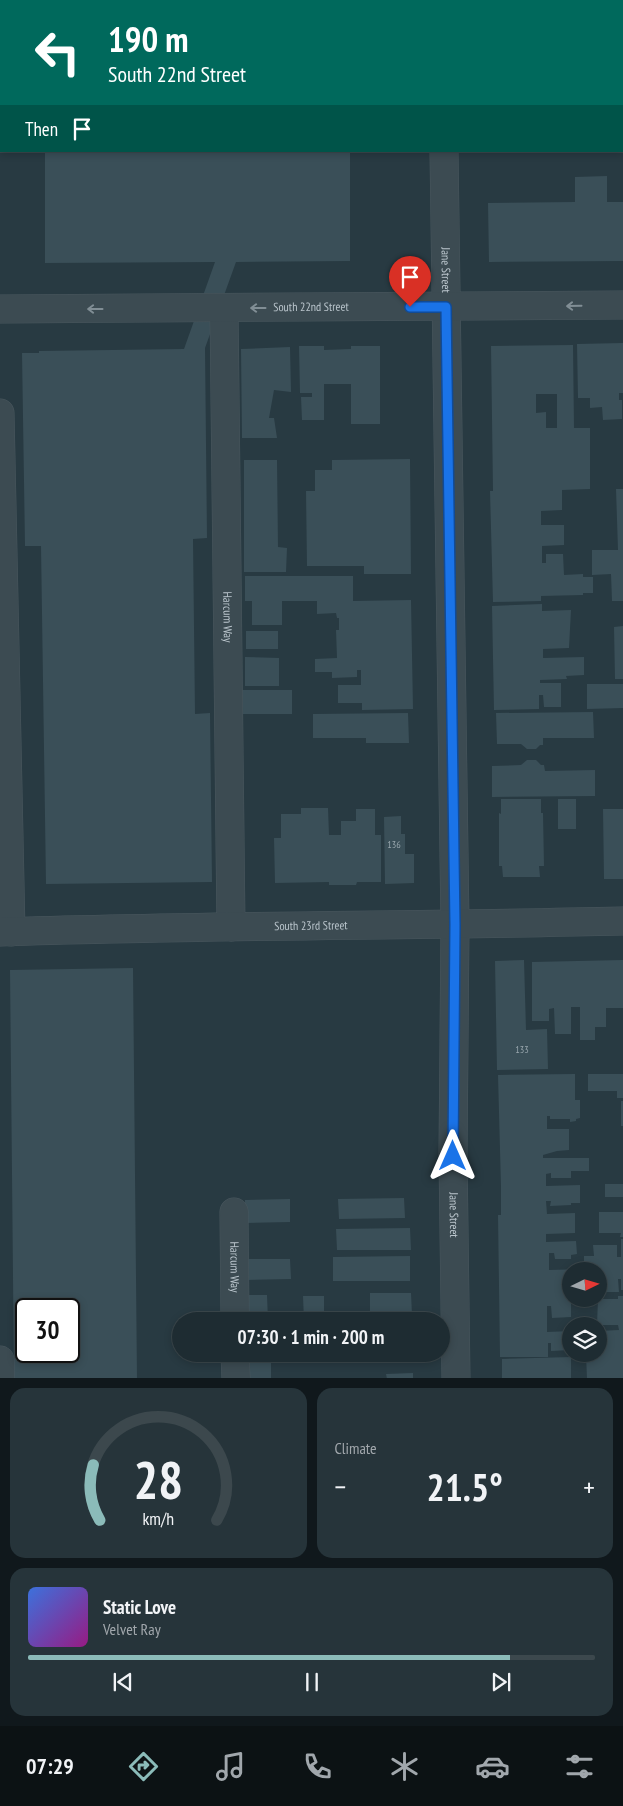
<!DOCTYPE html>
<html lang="en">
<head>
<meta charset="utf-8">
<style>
  body { margin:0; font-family:"PT Sans Narrow",sans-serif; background:#26343a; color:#f1f3f6; height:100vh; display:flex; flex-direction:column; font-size:19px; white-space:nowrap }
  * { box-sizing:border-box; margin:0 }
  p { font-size:16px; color:#a1a7ac }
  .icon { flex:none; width:28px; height:28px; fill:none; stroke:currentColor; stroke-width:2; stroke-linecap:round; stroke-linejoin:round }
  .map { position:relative; height:1378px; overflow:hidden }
  .side { display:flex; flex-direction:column; gap:10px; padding:10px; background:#10181c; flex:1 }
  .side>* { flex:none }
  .guide { position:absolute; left:0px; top:0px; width:624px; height:152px; box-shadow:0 2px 8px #0003,0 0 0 1px #3c484d; background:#00695c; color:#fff; overflow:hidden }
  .needle { width:32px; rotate:85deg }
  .tools { position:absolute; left:562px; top:1262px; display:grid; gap:10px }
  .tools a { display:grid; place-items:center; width:45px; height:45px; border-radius:50%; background:#1e2c32; box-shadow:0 2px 8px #0003,0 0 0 1px #3c484d; font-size:25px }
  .speed { position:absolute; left:15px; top:1298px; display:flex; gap:10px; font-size:25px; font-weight:700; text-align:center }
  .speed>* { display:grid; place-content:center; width:65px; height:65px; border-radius:50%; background:#1e2c32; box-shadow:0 2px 8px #0003,0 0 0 1px #3c484d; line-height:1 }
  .speed .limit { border:2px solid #111; border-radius:8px; background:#fff; color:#111 }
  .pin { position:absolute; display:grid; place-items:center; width:42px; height:42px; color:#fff; margin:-51px -21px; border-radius:50% 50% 50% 0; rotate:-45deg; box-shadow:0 0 5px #0007 }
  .pin .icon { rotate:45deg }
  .me { position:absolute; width:55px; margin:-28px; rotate:0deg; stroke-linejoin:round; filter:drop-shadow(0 0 4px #0008) }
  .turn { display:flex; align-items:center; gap:18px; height:105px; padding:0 25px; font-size:22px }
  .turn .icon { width:65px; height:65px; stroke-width:2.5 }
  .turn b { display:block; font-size:35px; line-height:42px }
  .then { display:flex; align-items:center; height:48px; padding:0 25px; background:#0003; gap:10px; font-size:19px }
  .big { font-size:38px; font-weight:800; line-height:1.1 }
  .side .widget { flex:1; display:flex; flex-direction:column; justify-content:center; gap:8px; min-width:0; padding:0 18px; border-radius:15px; background:#26343a }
  .side .dial { align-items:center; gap:0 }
  .dial svg { height:130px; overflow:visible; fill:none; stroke:#3c484d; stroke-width:7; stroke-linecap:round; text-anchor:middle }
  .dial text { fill:#f1f3f6; stroke:none }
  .song { display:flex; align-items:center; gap:15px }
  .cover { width:60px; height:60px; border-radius:8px; background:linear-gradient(135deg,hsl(220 70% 55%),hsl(310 70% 35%)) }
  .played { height:5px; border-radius:2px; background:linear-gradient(90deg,#8bbbb9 85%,#3c484d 85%) }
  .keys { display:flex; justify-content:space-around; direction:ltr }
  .heat { display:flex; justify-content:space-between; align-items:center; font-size:28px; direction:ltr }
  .side .tiles { flex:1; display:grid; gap:10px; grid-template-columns:1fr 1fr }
  .widget:last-child { grid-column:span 2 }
  .trip { position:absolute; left:172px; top:1312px; width:278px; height:50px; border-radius:25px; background:#1e2c32; box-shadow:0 2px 8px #0003,0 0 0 1px #3c484d; font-weight:800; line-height:50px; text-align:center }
  .dock { display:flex; height:80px; justify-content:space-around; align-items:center; background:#0c1214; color:#a1a7ac }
  .dock .icon { width:35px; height:35px }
  .dock .current { color:#8bbbb9 }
  .dock b { font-size:22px; color:#f1f3f6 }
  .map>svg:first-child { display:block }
  .building { fill:#3a4f58; fill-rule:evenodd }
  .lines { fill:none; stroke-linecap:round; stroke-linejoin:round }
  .minor-casing { stroke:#49575e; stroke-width:29 }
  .minor { stroke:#3c4b52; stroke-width:28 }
  .oneway { stroke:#818e95 }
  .route-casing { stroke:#114b97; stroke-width:12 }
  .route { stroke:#1a73e8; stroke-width:9 }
  .labels { text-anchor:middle; stroke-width:5; stroke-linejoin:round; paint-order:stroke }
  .number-label { font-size:10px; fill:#98a6ad }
  .street-label { font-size:12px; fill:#bac5cc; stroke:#213037 }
</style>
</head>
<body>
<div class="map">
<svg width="623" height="1379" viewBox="0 0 623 1379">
  <rect width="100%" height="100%" fill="#283a42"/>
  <path class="building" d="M45,151h305v110l-114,1 -31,86 2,190 -14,1 2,175 15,-1 2,169 -166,2 -5,-338h-16l-3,-193h17v-2l145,-2 31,-87 -170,1z
    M607,176v26h16v59l-134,1 -1,-59 87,-1v-25z
    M623,343v50h-4v7h3v19l-19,1 -1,-13 -12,1v-10h-12l-1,-54z
    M573,345l1,83h16v61l-28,1v20l-21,1v14h23v20l-22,1v17h4v-9h17l1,21 19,-1v3h10v16h-10v2l-42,1v5l-48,1 -3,-111h3l-2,-145zM536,394h21v34h-11v-16l-10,1z
    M299,346h25v4l27,-1v-3h29v78h-29v-40h-27v36h-22l-1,-23h11v-4h-12z
    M290,347l1,45 -17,-2 -5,28h5l3,20h-35l-1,-89z
    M410,459l1,115h-47v-8h-57l-1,-75h9v-21h17v-10z
    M244,460h33l1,87 9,1 -1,24h-42z
    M616,489h7v112h-11l-1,-27 -19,1v-25h26z
    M245,576h108v25l58,-1 2,109 -51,1v-7h-24v-18h23v-15h-4v7l-25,1v-6h-17v-13l22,-1 -1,-28h3v-12h-2l-1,-5 -19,1v-13h-35v24h-30v-24h-7z
    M542,604v7l29,-1 -2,38 -26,1v9l41,-1v18l-18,1 1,3 -27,1v3h21v24h-17l-1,-12h-4v14l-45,1 -2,-104z
    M623,626v53h-8l-1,-52z
    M246,631h32v18h-32z
    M245,657l34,1v28h-34z
    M587,684h36v24l-36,1z
    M242,690h50v24h-50z
    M593,712l1,26h-51v7h-3l-4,4h-9l-6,-5h-24l-1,-31z
    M408,713l1,30h-43v-5h-53v-24z
    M527,760h9l5,5h3l1,6 50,-1v26l-103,1v-31l29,-1z
    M501,799h40v14h2l1,53h-5l1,11h-37l-1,-11h-3v-53l2,1z
    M558,799h18v30h-18z
    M301,808h27l1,27h12v-14h15v-12h19v26h6v47h-24l-1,3h-27v-3l-54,1 -1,-45h7v-24h20z
    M603,809h20v70h-19z
    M401,816v18h4v20h9v29l-29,1 -1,-67z
    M524,960l2,70 21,-1 1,40 -51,1 -2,-109z
    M623,960v48h-17v19h-11v13h-15v-33h-9v27h-16l-1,-26 -5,1v12h-17v-59z
    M133,968l4,411h-123l-4,-409zM26,1309h43v42h-43z
    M575,1074v26h5v18l-4,1v2l-6,1v-3h-20v-3h-3v13h22v21l-12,1 -14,4v3h46v13h-18v7h-20v-5l-5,1v12l34,-1v18h-9v2l-21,1 1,-5h-5l1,13 28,-1v20l-29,1v8l30,-1 1,13 -6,1v4h-16l-1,-6h-5v17l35,-1v-13h10l-1,-11h24v12h4v-18h2v51h-2v-11h-3l1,13h-20v-21h-28v46l-19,1 -1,-12h-4v26l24,-1v19l-20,1v-8h-3v14h-48l-2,-142h3v-28l-3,-112z
    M588,1074h35v24h-6v-7h-29z
    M621,1101h2v25h-2z
    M605,1184h18v13h-18z
    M404,1198l1,20 -66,1 -1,-20z
    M290,1199v23l-45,1v-23z
    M599,1212h24v25h-3l1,-4h-22z
    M410,1228l1,22h-74l-1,-21z
    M410,1256v25h-77v-24z
    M242,1259h48l1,20 -48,1z
    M370,1293h41l1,22h-42z
    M247,1295h20l1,26h-21z
    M303,1296h21v25h-20z
    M618,1296h5v83h-36l-1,-25h13v-23l20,-1 -1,-5h-21l1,-26h20z
    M245,1354h26v25h-25z
    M363,1354h47v4h-47z
    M571,1357v21l-69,1v-20z
    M413,1373v6h-26l-1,-5z"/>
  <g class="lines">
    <g class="minor-casing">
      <g id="minor">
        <path d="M442,0v1"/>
        <path d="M0,35h1"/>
        <path d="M0,91h1"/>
        <path id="s1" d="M444,151l11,774 -2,231 3,223"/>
        <path id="s2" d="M224,308l7,619"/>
        <path id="s3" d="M0,309l623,-4"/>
        <path d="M0,413l11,519"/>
        <path id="s4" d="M0,932c208,-7 415,-6 623,-11"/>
        <path id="s5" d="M234,1212l1,109"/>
        <path d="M235,1354l1,25"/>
        <path d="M0,1360v19"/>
      </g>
    </g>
    <use href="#minor" class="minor"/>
  </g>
  <defs><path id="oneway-shaft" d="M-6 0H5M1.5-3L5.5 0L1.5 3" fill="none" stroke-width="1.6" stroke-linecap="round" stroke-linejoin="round" transform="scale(1.25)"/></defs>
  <g class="oneway">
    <use href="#oneway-shaft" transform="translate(574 306) rotate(179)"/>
    <use href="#oneway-shaft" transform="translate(258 308) rotate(180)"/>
    <use href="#oneway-shaft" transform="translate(95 309) rotate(180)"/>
  </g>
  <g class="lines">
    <g class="route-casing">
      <path id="route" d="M410,307h36l9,618 -2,231"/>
    </g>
    <use href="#route" class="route"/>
  </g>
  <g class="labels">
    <g class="number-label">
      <text x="394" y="848">136</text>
      <text x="522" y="1053">133</text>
    </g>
    <g class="street-label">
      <text dy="4" stroke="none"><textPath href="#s1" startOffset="119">Jane Street</textPath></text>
      <text dy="4" stroke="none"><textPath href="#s3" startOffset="311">South 22nd Street</textPath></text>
      <text dy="4" stroke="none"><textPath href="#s2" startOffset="309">Harcum Way</textPath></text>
      <text dy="4" stroke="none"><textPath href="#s4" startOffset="311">South 23rd Street</textPath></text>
      <text dy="4" stroke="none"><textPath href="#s1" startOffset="1064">Jane Street</textPath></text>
      <text dy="4" stroke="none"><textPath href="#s5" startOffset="55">Harcum Way</textPath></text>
    </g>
  </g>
</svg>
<div class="tools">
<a><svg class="needle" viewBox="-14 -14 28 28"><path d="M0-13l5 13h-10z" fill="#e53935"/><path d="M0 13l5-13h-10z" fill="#a1a7ac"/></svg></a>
<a><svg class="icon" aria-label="layers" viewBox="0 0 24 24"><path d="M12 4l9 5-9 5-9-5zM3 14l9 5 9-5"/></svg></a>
</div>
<div class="speed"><div class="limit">30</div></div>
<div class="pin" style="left:410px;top:307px;background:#d93025"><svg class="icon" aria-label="arrive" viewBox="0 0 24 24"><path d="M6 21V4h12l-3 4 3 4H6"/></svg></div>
<svg class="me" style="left:453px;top:1156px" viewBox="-20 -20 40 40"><path d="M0-17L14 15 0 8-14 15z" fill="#1a73e8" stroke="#fff" stroke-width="4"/></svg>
<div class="trip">07:30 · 1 min · 200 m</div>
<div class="guide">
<div class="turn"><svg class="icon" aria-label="left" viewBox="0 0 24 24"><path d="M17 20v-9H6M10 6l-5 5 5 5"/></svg><div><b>190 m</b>South 22nd Street</div></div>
<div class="then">Then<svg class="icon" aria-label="arrive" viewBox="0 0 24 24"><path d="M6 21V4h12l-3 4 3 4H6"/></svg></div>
</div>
</div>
<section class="side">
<div class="tiles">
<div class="widget dial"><svg viewBox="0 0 100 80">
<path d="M14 69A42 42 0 1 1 86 69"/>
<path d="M14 69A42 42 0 0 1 10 35" stroke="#8bbbb9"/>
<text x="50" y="56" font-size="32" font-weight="700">28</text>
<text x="50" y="72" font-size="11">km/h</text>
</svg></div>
<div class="widget"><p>Climate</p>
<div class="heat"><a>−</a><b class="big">21.5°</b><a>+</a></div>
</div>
<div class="widget">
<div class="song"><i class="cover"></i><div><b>Static Love</b><p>Velvet Ray</p></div></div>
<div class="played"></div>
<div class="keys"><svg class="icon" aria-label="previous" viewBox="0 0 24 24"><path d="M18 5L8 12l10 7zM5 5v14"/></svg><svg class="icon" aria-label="pause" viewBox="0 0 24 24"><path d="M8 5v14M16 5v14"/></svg><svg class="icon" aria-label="next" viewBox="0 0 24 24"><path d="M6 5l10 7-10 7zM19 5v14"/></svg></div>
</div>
</div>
</section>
<nav class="dock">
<b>07:29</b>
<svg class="icon current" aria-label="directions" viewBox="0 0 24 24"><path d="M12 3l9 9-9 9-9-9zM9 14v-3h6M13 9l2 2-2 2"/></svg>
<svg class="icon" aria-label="music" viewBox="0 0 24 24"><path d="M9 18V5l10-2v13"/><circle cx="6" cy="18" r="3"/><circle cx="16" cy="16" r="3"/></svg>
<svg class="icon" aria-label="phone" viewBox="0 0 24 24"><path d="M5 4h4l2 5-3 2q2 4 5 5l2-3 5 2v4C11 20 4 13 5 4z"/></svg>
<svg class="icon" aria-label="climate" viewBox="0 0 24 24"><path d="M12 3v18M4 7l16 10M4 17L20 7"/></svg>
<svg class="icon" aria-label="car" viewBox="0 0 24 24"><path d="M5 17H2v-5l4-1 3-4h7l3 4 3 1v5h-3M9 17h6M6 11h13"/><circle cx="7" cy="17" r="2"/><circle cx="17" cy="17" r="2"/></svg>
<svg class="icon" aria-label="filters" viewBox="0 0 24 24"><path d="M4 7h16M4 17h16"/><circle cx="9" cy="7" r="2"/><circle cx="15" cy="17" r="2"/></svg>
</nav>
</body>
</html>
